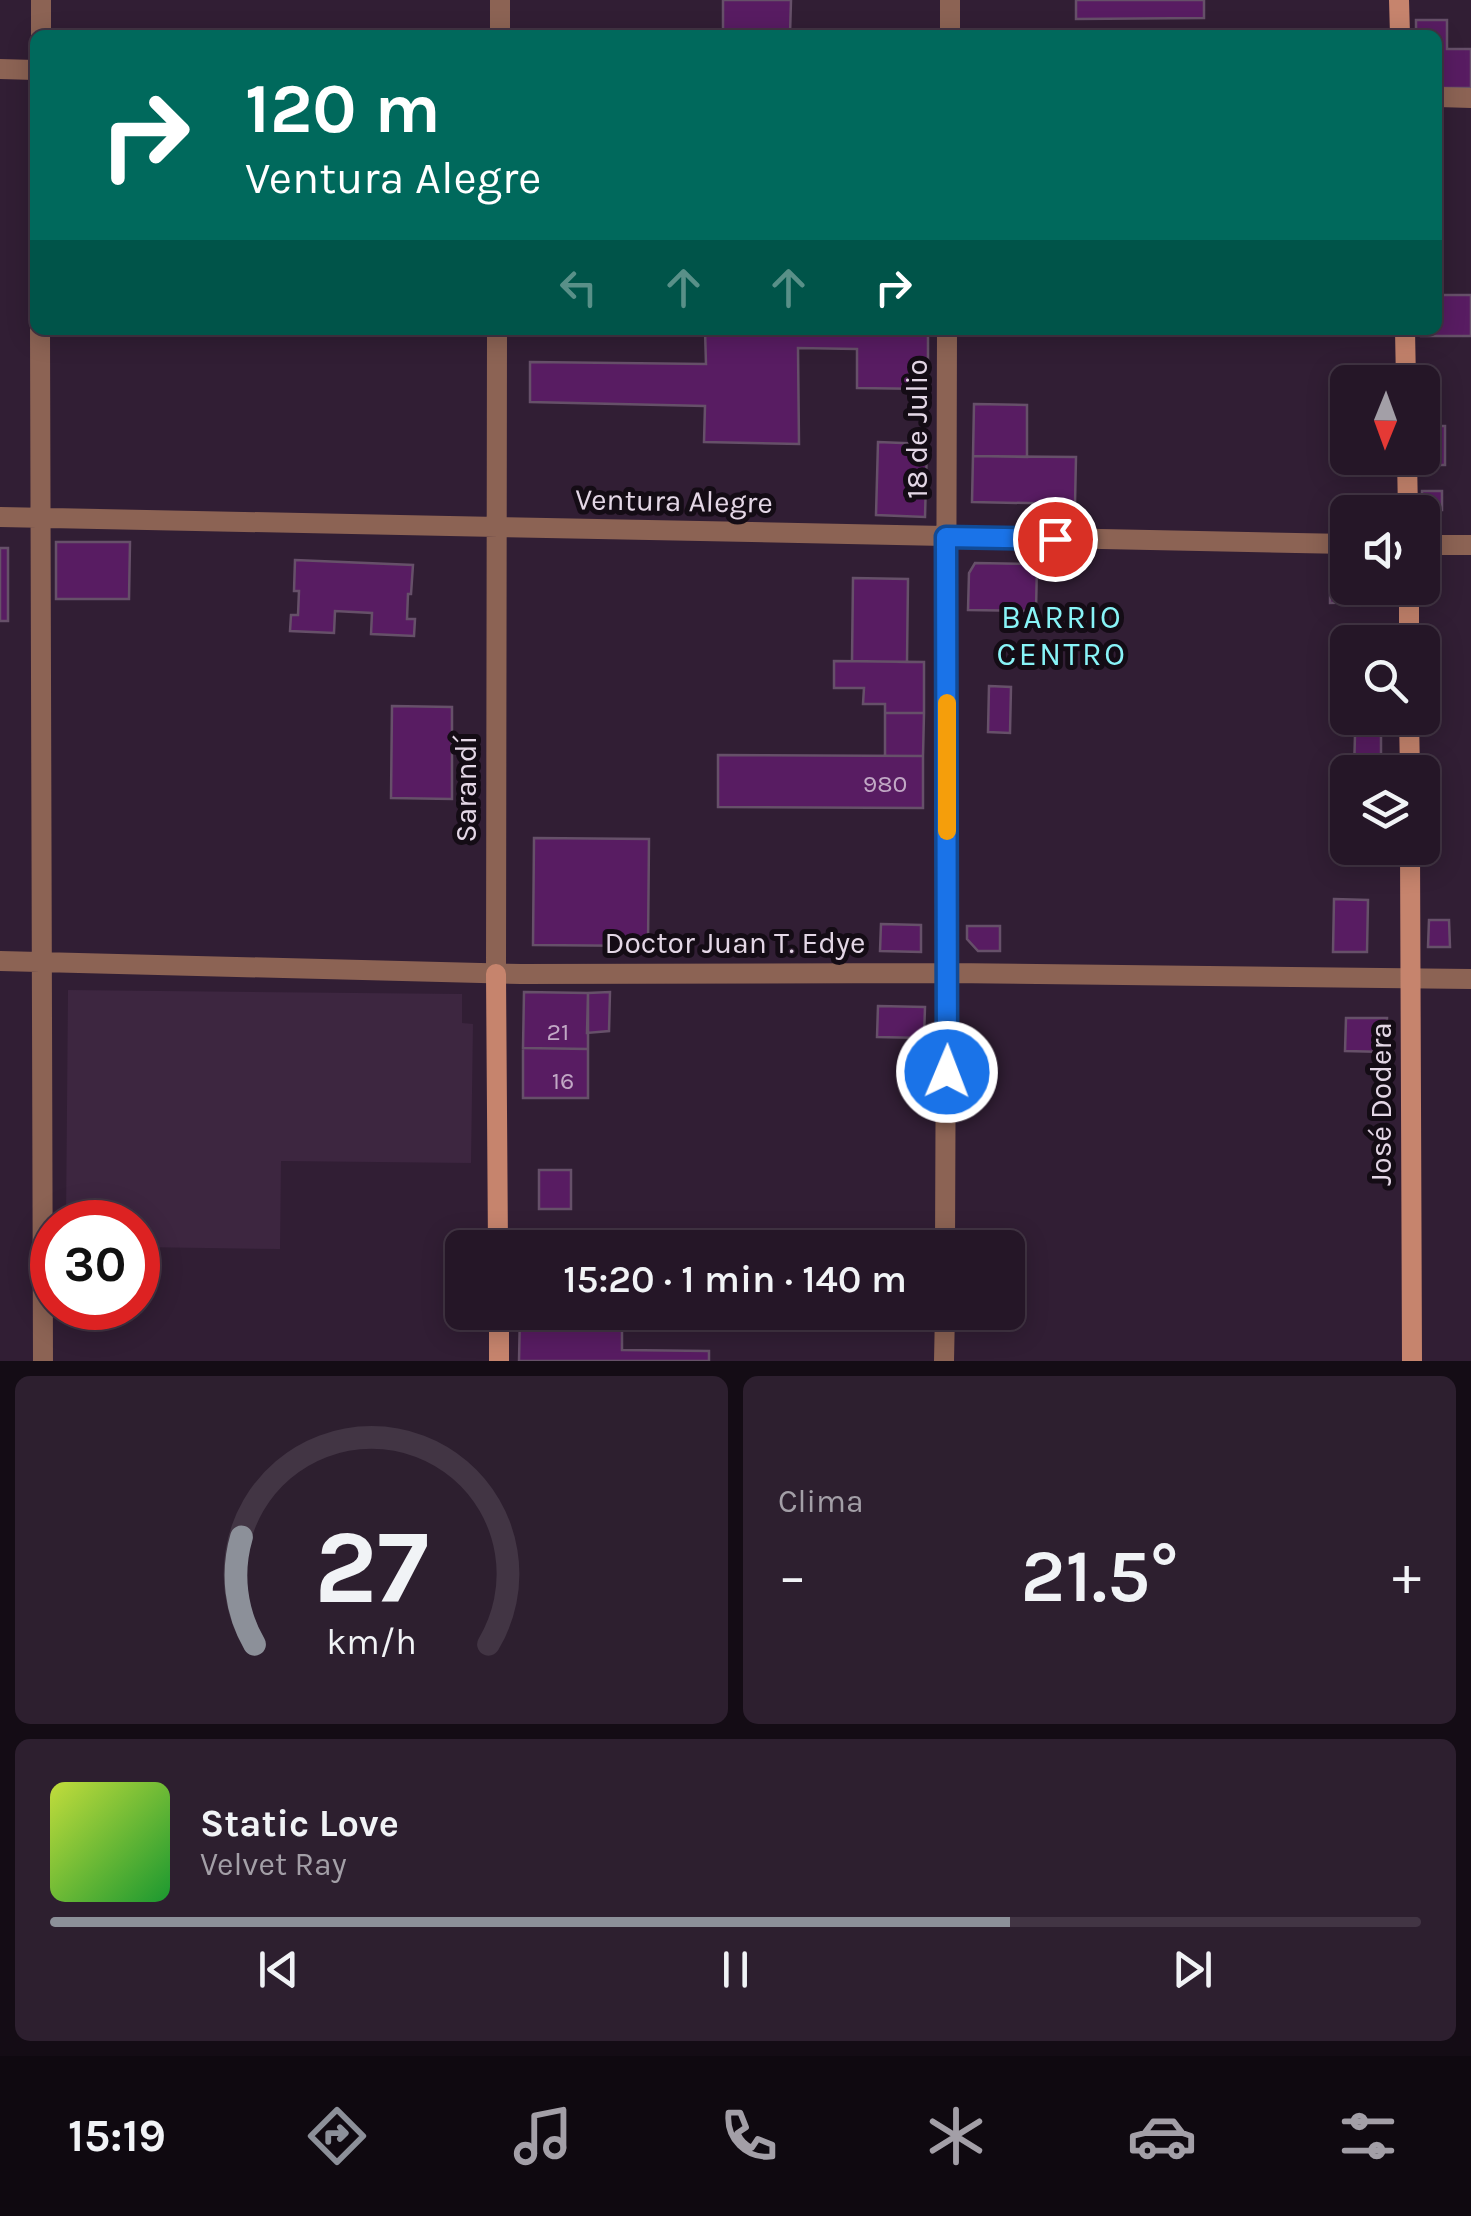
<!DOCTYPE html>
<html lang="es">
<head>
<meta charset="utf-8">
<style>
  body { margin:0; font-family:Karla,sans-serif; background:#2d1f2f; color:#f1f3f6; height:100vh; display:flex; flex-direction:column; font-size:38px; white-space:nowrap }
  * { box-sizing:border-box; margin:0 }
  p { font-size:32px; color:#a39fa7 }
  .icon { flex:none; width:55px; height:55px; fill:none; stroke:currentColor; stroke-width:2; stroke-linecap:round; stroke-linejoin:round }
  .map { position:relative; height:1361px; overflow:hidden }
  .side { display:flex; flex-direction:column; gap:15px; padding:15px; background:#140c15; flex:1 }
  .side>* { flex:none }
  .top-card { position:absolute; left:30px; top:30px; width:1412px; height:305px; border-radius:15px; box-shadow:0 5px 25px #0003,0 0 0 2px #423544; background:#00695c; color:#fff; overflow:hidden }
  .needle { width:65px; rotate:181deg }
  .fabs { position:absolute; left:1330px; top:365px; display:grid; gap:20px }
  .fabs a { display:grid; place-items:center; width:110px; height:110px; border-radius:15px; background:#251627; box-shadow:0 5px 25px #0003,0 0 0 2px #423544; font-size:50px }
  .speed { position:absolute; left:30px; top:1200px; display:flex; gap:20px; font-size:50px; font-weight:700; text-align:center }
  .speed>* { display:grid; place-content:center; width:130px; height:130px; border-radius:50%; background:#251627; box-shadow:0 5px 25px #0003,0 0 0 2px #423544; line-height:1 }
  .speed .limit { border:15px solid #d22; background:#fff; color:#111 }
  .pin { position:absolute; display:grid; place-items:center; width:85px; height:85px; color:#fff; margin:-42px; border:5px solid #fff; border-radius:50%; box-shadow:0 2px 10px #0007 }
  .me { position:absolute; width:110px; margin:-55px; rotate:1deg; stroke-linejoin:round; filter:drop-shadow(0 0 8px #0008) }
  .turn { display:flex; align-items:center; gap:35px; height:210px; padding:0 50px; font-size:45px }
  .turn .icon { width:130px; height:130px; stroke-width:2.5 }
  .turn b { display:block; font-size:70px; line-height:85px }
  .lanes { display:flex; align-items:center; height:95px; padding:0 50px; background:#0003; justify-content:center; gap:50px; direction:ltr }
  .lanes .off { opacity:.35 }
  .big { font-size:75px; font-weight:600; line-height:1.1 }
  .side .card { flex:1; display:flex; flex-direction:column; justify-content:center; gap:15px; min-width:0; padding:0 35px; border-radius:15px; background:#2d1f2f }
  .side .dial { align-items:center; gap:0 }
  .dial svg { height:260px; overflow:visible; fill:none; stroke:#423544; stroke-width:7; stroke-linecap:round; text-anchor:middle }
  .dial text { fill:#f1f3f6; stroke:none }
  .song { display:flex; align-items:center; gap:30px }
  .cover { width:120px; height:120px; border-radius:15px; background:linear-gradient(135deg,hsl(70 70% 55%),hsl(130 70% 35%)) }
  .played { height:10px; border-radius:5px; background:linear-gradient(90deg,#8c9099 70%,#423544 70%) }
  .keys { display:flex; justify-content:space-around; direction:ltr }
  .heat { display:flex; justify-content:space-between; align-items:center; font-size:55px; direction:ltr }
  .side .tiles { flex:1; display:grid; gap:15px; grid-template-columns:1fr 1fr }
  .card:last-child { grid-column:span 2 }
  .trip { position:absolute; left:445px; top:1230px; width:580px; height:100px; border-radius:15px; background:#251627; box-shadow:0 5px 25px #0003,0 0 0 2px #423544; font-weight:600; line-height:100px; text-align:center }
  .tab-bar { display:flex; height:160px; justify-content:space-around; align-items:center; background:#0f0910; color:#a39fa7 }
  .tab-bar .icon { width:70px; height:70px }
  .tab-bar .selected { color:#8c9099 }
  .tab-bar b { font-size:45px; color:#f1f3f6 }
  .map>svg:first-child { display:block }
  .built { fill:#3d2640 }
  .building { fill:#581c62; stroke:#665069; stroke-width:2.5 }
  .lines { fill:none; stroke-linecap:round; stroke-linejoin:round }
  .street { stroke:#8c6354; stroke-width:20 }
  .secondary { stroke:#c6846d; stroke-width:20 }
  .route-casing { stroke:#114b97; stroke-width:25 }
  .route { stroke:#1a73e8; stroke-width:18 }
  .slow { stroke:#f59e0b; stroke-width:18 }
  .labels { text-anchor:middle; stroke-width:10; stroke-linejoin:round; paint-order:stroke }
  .number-label { font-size:25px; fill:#c1a8c5 }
  .street-label { font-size:30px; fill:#e4d7e6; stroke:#140c15 }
  .neighbourhood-label { font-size:32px; letter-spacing:2.5px; fill:#88f4f7; stroke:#140c15 }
</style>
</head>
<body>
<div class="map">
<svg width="1471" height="1361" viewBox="0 0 1471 1361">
  <rect width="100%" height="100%" fill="#311e34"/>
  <path class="built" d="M68,990l394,4v29l11,1 -2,139 -190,-2 -1,88 -142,-2v-25h-72z"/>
  <path class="building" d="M723,0h68l-1,35h-67z
    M1076,0h128v18l-128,1z
    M1416,20h31v29h24v39h-33v-53h-22z
    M905,30h29v5h-29z
    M1438,295h33v41h-50v-6h17z
    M705,330h223v59l-71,-1v-39l-59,-1 1,96 -95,-2 1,-36 -175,-4v-40l176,2z
    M974,404l53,1v52l-54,-1z
    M1422,426h23v39h-28v-7h5z
    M878,442l49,2 -2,73 -49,-2z
    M973,456l103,1 -1,47 -103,-2z
    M1422,491h20v19h-20z
    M1350,506h25v6h-25z
    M56,542h74l-1,57h-73z
    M0,548h8v73h-8z
    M295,560l118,5 -2,29h-3l-1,25h8l-1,17 -43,-2 1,-21 -37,-2 -1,22 -44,-2 1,-16h7l1,-24h-5z
    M975,563l62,1 -1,47 -68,-1 1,-37z
    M1348,577v11h19v14l-37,1v-25z
    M853,578l55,1 -1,83 -55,-1z
    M834,661l90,1v51h-39v-9h-22l1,-16h-30z
    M989,686l22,1 -1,46 -22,-1z
    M392,706l60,1v92l-61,-1z
    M885,713h39l-1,43h-38z
    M1355,735h26v37h-27z
    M718,755l205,1v52l-205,-1z
    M534,838l115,1 -1,107 -115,-1z
    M1334,899l34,1 -1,52h-34z
    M1429,920h20l1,27h-22z
    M881,924l40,1v27l-41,-1z
    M967,926h33v25h-22l-11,-12z
    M524,992l64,1v56l-65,-1z
    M610,992l-1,39 -22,2 1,-40z
    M878,1006l47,1 -1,31 -47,-1z
    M1346,1018h41l-1,34 -41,-1z
    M523,1048l65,1v49h-65z
    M539,1170h32v39h-32z
    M520,1312h102v38l87,1v10h-190z"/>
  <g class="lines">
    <path class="street" d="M41,0v35
      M500,35v-35
      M950,35v-35
      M0,69l35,1
      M1438,97l33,1
      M40,330l3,1031
      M0,517l1348,27
      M1422,545h49
      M0,961l521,13 427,-1 523,6
      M496,974l1,-644
      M945,1248c3,-306 0,-612 2,-918
      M944,1361l1,-49"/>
    <path class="secondary" d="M1399,0l1,35
      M1405,330l1,52
      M1407,458l1,54
      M1409,588v54
      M1409,718l1,54
      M1410,848l2,513
      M496,974l2,274
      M499,1312v49"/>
  </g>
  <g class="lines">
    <g class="route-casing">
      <path id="route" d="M947,1072l-1,-535 109,2"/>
    </g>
    <use href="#route" class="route"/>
    <path class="slow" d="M947,703v128"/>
  </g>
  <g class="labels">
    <g class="number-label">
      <text x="885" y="792">980</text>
      <text x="558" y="1040">21</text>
      <text x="563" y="1089">16</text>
    </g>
    <g class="street-label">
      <text transform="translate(917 429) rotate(-90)" y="10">18 de Julio</text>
      <text transform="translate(674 501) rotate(1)" y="10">Ventura Alegre</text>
      <text transform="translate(466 789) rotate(-90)" y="10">Sarandí</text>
      <text x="735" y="953">Doctor Juan T. Edye</text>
      <text transform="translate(1381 1104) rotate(-90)" y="10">José Dodera</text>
    </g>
    <g class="neighbourhood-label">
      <text x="1062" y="628">BARRIO<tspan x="1062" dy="37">CENTRO</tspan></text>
    </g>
  </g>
</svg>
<div class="fabs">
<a><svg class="needle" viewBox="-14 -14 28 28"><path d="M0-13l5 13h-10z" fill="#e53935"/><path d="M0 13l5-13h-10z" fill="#a39fa7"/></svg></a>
<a><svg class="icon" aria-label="sound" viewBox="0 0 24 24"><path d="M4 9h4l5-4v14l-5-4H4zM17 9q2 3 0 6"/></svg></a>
<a><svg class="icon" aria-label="search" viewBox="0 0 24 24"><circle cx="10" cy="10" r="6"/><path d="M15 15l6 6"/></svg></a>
<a><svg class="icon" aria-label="layers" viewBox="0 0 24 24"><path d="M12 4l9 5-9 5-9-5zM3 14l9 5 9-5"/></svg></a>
</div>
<div class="speed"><div class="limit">30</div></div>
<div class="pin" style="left:1055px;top:539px;background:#d93025"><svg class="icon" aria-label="arrive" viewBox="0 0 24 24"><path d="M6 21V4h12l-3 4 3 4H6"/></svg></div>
<svg class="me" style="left:947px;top:1072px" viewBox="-20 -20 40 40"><circle r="17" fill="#1a73e8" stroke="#fff" stroke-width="3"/><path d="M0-11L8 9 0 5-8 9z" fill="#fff"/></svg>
<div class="trip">15:20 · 1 min · 140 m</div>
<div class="top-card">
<div class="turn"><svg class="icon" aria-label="right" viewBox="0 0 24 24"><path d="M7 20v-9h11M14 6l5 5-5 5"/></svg><div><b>120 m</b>Ventura Alegre</div></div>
<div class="lanes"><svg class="icon off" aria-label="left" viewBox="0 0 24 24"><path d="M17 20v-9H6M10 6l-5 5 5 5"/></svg><svg class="icon off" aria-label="ahead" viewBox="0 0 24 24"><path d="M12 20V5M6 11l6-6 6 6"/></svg><svg class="icon off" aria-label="ahead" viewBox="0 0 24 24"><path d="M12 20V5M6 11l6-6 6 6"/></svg><svg class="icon" aria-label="right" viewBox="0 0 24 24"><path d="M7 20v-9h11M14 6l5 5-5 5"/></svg></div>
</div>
</div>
<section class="side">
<div class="tiles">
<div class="card dial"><svg viewBox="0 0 100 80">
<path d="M14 69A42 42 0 1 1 86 69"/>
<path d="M14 69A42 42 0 0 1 10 36" stroke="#8c9099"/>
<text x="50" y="56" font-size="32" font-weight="700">27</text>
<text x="50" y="72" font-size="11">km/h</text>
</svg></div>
<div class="card"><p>Clima</p>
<div class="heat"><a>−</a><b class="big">21.5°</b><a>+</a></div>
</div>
<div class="card">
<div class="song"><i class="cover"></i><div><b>Static Love</b><p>Velvet Ray</p></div></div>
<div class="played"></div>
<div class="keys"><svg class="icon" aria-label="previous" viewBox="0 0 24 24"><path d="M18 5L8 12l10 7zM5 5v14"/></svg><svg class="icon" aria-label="pause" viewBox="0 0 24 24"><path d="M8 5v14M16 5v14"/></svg><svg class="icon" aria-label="next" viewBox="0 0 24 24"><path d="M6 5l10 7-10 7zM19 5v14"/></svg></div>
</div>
</div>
</section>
<nav class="tab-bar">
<b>15:19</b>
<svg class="icon selected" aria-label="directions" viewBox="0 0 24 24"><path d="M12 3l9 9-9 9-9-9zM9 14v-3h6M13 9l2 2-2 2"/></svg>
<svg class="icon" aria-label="music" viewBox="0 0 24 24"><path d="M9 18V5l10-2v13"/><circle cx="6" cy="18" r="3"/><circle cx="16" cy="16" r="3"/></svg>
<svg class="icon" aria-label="phone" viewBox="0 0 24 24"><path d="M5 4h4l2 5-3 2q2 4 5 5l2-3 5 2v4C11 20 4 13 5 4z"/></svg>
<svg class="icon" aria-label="climate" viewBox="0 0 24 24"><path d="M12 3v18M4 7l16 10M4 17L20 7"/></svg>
<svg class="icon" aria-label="car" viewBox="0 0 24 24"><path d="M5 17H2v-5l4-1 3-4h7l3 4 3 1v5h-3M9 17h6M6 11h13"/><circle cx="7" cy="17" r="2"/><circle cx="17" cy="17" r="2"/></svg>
<svg class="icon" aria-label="filters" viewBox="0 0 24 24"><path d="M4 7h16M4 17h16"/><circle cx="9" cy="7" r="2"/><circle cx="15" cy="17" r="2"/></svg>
</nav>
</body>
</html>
